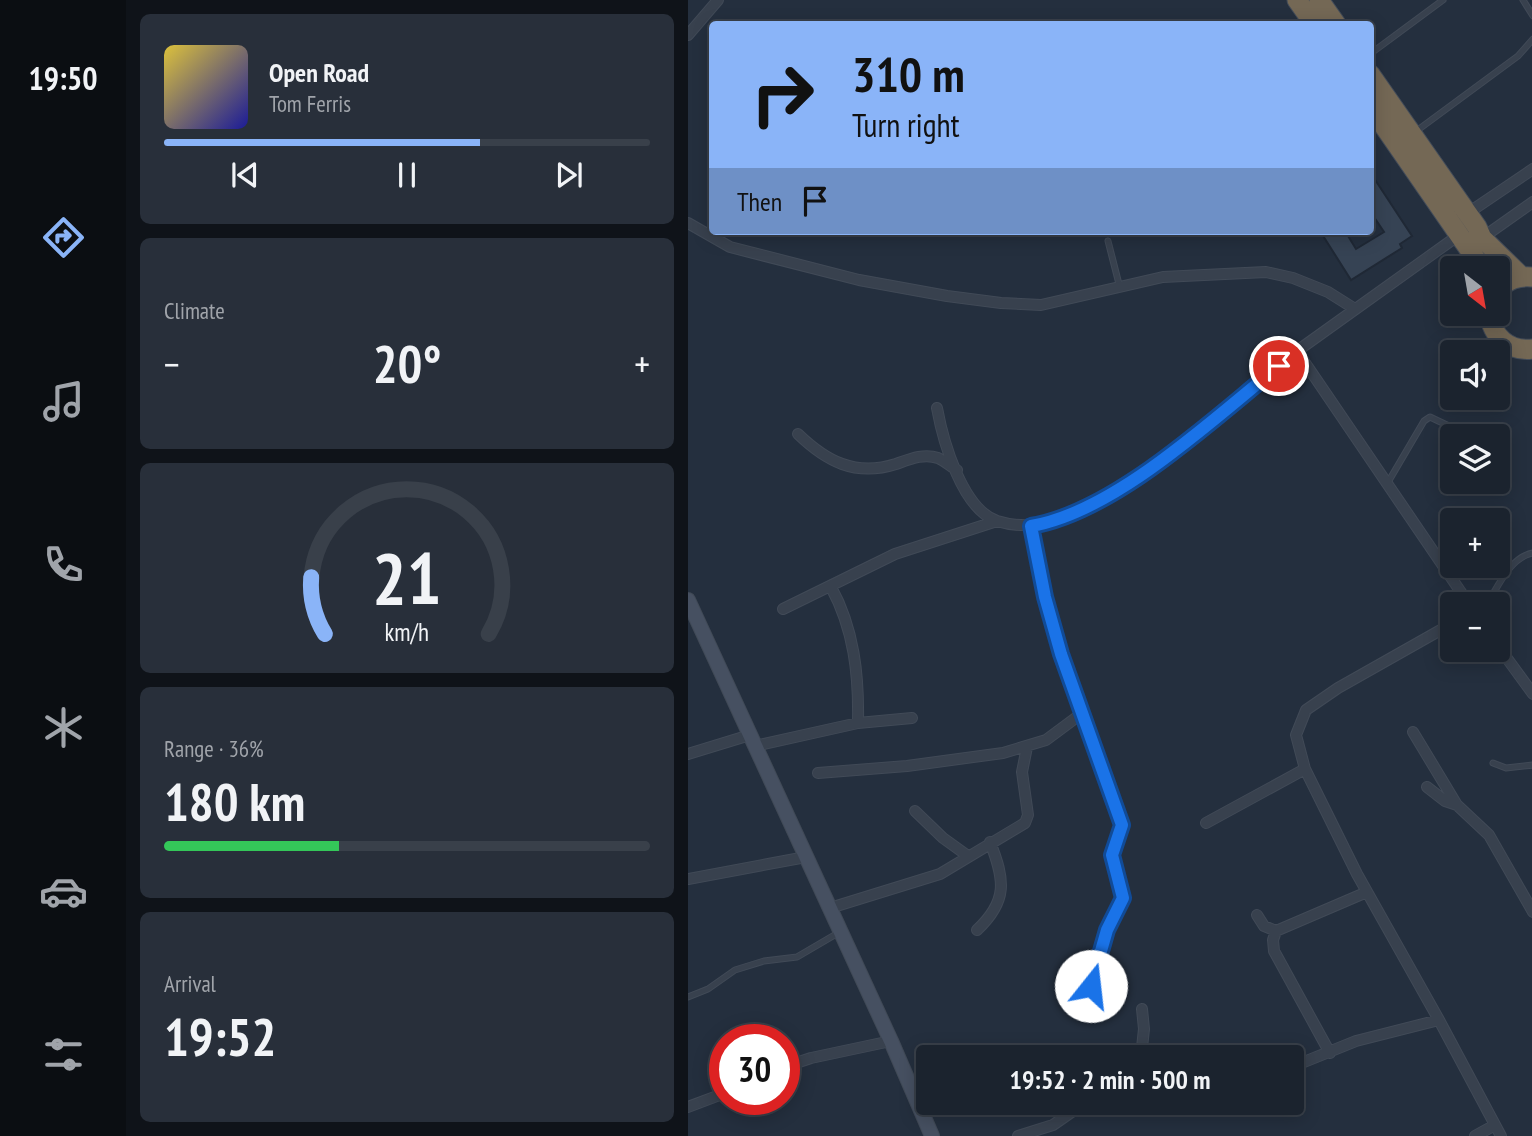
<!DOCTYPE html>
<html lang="en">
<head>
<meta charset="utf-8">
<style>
  body { margin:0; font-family:"PT Sans Narrow",sans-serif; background:#282f3a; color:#f1f3f6; height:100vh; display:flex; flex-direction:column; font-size:26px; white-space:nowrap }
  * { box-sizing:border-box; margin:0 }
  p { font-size:23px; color:#a0a4aa }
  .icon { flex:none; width:38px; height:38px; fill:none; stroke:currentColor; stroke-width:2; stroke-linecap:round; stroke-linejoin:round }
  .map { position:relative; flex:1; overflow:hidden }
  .drawer { display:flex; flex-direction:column; gap:14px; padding:14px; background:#0f1319; width:562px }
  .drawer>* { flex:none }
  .hud { position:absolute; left:21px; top:21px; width:665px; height:214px; border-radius:7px; box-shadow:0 4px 18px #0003,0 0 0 2px #39404a; background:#8ab4f8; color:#111; overflow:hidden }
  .needle { width:46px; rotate:149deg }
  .buttons { position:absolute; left:752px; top:256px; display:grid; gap:14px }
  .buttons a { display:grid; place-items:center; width:70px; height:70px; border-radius:7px; background:#1b232e; box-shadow:0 4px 18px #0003,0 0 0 2px #39404a; font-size:35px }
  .speed { position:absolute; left:21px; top:1024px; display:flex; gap:14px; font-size:35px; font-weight:700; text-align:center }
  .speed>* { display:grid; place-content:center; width:91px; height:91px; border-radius:50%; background:#1b232e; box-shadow:0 4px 18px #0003,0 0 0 2px #39404a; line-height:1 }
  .speed .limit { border:10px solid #d22; background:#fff; color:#111 }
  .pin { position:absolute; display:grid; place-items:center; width:60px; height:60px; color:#fff; margin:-30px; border:4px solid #fff; border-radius:50%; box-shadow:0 2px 7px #0007 }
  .me { position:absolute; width:77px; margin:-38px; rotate:16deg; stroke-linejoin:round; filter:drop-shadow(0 0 5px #0008) }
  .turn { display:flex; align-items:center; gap:24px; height:147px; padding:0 28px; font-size:32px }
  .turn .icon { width:91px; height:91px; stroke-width:2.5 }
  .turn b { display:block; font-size:49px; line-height:60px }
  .then { display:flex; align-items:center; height:66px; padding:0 28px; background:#0003; gap:14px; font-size:26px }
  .big { font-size:52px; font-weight:700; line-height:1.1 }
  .drawer .tile { flex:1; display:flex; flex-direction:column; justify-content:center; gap:10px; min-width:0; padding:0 24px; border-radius:10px; background:#282f3a }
  .drawer .dial { align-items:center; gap:0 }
  .dial svg { height:182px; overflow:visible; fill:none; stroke:#39404a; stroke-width:7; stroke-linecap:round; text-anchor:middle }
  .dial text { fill:#f1f3f6; stroke:none }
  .song { display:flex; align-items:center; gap:21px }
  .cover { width:84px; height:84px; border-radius:10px; background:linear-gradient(135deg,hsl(50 70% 55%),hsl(240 70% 35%)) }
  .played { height:7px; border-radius:4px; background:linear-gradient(90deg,#8ab4f8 65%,#39404a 65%) }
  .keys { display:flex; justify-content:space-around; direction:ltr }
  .heat { display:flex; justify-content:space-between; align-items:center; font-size:38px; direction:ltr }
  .charge { height:10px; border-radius:5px; background:linear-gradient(90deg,#34c759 36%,#39404a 0) }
  .trip { position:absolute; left:228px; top:1045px; width:388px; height:70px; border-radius:7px; background:#1b232e; box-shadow:0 4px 18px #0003,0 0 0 2px #39404a; font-weight:700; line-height:70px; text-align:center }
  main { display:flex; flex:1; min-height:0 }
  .tab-bar { display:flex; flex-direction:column; width:126px; justify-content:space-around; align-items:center; background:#0b0e12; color:#a0a4aa }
  .tab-bar .icon { width:49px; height:49px }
  .tab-bar .active { color:#8ab4f8 }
  .tab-bar b { font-size:32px; color:#f1f3f6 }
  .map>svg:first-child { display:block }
  .building { fill:#364354; stroke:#1f2835; stroke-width:2 }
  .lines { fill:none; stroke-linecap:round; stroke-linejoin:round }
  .lane-casing { stroke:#414a57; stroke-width:7 }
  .street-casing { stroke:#414a57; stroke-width:12 }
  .secondary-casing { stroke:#414a57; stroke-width:16 }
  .highway-casing { stroke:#434c59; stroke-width:21 }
  .lane { stroke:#38414e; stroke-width:5 }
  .street { stroke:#38414e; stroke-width:10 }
  .secondary { stroke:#465061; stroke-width:14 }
  .highway { stroke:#746855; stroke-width:19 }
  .route-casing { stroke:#114b97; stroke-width:18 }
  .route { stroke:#1a73e8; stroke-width:12 }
</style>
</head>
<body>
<main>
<nav class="tab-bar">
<b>19:50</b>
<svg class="icon active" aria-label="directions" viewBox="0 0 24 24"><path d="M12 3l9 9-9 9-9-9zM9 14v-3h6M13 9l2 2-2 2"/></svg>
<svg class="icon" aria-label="music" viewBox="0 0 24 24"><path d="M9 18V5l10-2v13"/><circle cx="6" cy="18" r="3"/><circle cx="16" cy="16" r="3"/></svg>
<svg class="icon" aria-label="phone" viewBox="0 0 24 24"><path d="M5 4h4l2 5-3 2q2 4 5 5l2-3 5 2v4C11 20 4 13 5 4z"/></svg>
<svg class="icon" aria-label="climate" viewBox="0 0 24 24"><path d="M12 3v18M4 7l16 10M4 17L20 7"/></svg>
<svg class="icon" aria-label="car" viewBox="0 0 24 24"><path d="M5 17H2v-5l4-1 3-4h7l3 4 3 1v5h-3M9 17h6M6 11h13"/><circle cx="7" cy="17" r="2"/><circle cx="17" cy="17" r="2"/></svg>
<svg class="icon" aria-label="filters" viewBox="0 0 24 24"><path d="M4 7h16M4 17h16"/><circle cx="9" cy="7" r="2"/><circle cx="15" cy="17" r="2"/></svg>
</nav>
<section class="drawer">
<div class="tile">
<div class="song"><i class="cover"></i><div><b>Open Road</b><p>Tom Ferris</p></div></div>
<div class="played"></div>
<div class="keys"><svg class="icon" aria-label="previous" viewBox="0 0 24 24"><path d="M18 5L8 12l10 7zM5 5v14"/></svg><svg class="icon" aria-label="pause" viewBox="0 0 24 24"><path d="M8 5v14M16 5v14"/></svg><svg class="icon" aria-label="next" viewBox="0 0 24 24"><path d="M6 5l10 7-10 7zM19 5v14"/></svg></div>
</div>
<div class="tile"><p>Climate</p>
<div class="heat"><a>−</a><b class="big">20°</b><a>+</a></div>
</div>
<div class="tile dial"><svg viewBox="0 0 100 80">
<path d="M14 69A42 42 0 1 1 86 69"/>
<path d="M14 69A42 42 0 0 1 8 44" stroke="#8ab4f8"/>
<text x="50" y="56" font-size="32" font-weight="700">21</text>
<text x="50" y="72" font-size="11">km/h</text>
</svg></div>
<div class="tile"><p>Range · 36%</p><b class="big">180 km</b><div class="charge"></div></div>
<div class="tile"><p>Arrival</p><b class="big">19:52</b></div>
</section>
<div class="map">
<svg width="845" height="1136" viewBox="0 0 845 1136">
  <rect width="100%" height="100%" fill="#242f3e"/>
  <path class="building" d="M682,172l42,64 -12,8 2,4 -51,32 -31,-49h25l11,18 28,-17 -14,-21z"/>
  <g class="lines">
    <g class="lane-casing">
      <path id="lane" d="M835,0l10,16
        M682,54l73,-54
        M727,132l103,-76 15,-17
        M420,241l12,47
        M699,484l37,-63 6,-4 40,19
        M799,604c11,-17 23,-47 46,-51
        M805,763l13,5 27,-3
        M0,997l20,-8 27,-19 29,-9 33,-4 41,-24"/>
    </g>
    <g class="street-casing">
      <path id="street" d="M0,35l30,-35
        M780,213l65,-44
        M0,223l42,24 129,33 88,16 54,7 40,2 122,-28 103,-5 27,6 35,14 27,17
        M771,235l-162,116 172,253
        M794,238l51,-36
        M249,408c6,33 25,101 60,113 16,5 36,5 52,2 28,-7 52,-23 76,-39 61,-39 116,-87 172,-133
        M110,434c28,27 57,43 98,30 14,-5 28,-11 42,-6 7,3 13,9 19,12
        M343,526l14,71 16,58 61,170 -8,17 -2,13 11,43 -16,32 -16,56
        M143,587c23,42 28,88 27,136
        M95,609l112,-55 102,-33
        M765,623l-115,65 -32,22 -10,25 9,34 52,105 82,146 62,116
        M810,646l35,48
        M725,732l44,73
        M67,746l103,-23 54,-5
        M0,754l62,-19
        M130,773l89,-7 96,-13 43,-13 35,-26
        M739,787l18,14 12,4 32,30 44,77
        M227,811l28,27 25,18
        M518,823l99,-54
        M0,879l118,-22
        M142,908l110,-34 85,-51 3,-8 -6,-43 5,-25
        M569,915l7,11 12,5 91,-39
        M289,930c31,-29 28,-50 13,-88
        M588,931l-3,9 1,11 56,102
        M595,1054l2,3
        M453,1057l3,-28 -2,-20
        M604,1062h12l52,-21 83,-21
        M96,1067l27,-9 80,-17
        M0,1107l37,-14
        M330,1136l35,-11 33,-23
        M787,1136l20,-11"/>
    </g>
    <g class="secondary-casing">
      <path id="secondary" d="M0,600l203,441 41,95"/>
    </g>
    <g class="highway-casing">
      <path id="highway" d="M609,0l17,24
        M631,0l17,24
        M682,74l107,153 5,11 39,38
        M682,106l112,162
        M810,289c11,-9 19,-13 33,-12
        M801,313c3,23 19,39 44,36"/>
    </g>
    <use href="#lane" class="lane"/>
    <use href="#street" class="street"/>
    <use href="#secondary" class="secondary"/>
    <use href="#highway" class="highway"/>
  </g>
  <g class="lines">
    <g class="route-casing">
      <path id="route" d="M403,986l16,-56 16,-32 -11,-43 10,-30 -61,-171 -16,-57 -14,-71c84,-14 182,-107 248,-160"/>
    </g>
    <use href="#route" class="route"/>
  </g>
</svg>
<div class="buttons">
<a><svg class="needle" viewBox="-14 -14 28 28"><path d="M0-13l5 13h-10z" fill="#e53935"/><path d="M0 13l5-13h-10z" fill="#a0a4aa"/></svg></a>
<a><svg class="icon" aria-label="sound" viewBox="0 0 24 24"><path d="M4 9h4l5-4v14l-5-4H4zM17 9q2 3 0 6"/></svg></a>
<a><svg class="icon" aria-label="layers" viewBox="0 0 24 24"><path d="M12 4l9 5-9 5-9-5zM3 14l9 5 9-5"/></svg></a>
<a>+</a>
<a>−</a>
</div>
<div class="speed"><div class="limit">30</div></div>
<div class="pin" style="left:591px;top:366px;background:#d93025"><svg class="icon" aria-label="arrive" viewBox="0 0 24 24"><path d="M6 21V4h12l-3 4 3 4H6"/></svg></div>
<svg class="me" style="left:403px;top:986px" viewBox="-20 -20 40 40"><circle r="19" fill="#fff"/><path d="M0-13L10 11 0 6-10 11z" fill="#1a73e8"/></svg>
<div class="trip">19:52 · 2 min · 500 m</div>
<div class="hud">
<div class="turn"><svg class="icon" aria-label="right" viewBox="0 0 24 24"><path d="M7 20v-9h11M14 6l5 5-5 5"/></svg><div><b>310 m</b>Turn right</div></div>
<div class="then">Then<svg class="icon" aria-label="arrive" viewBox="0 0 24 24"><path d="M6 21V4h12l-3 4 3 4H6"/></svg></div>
</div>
</div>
</main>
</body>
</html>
